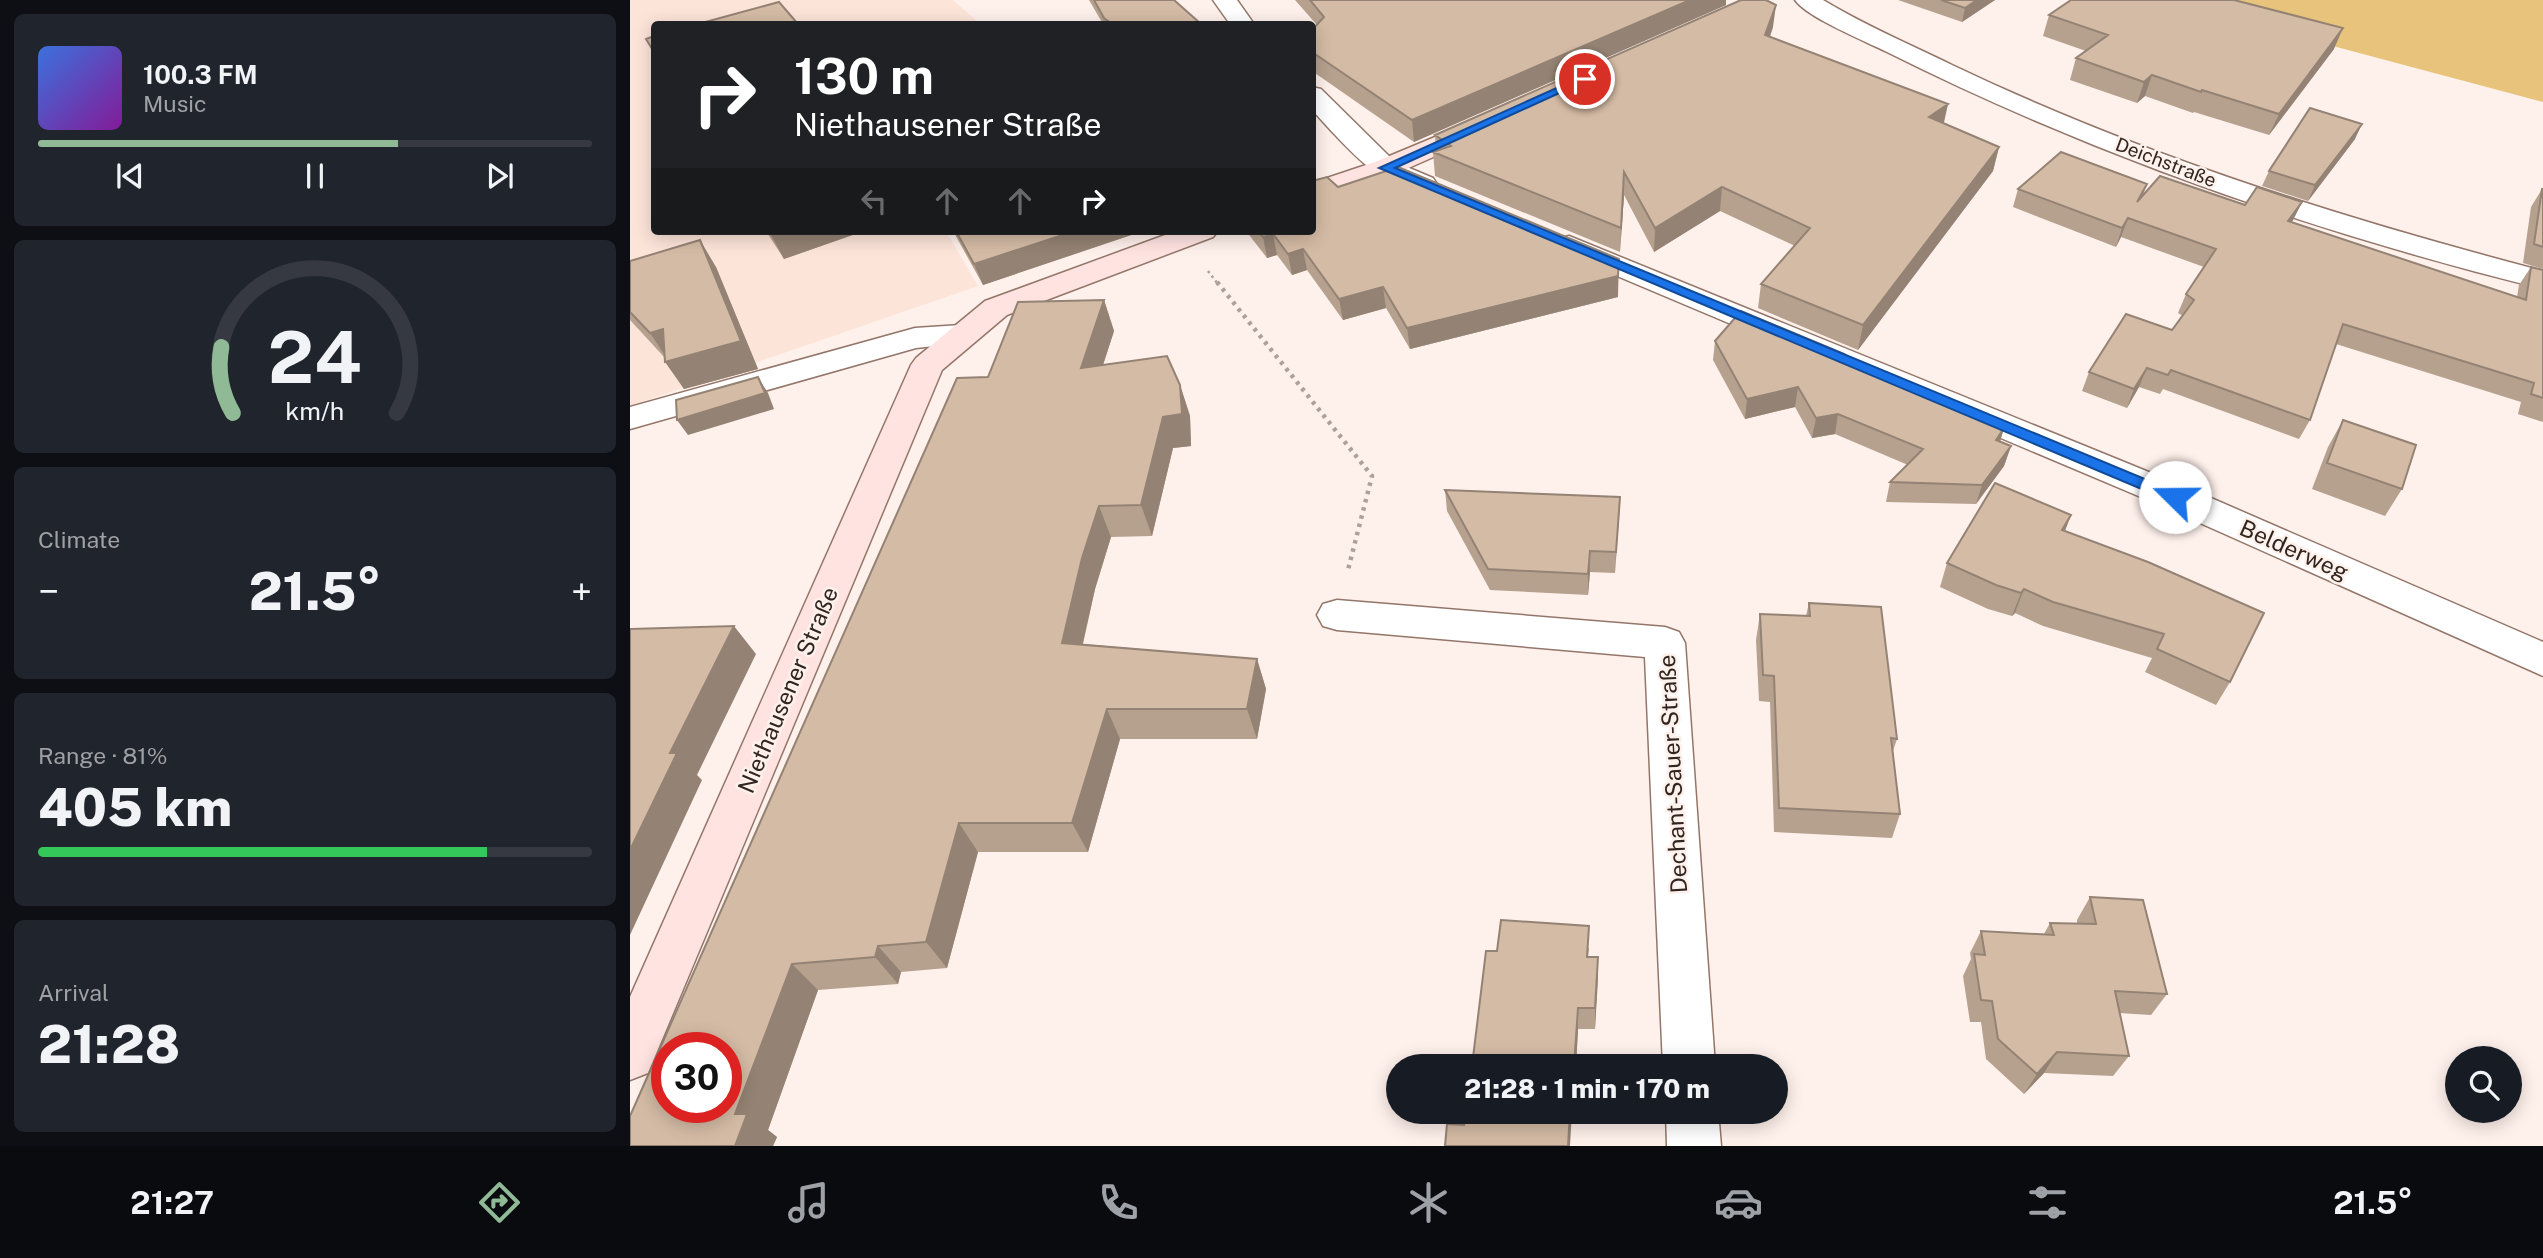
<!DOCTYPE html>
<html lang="en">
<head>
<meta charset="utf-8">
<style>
  body { margin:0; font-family:"Public Sans",sans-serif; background:#20242c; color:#f1f3f6; height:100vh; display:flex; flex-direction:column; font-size:26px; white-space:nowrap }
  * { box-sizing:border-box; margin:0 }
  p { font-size:23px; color:#9ea1a6 }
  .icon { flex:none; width:38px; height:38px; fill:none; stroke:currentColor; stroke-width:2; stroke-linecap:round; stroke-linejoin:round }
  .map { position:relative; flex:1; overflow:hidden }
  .drawer { display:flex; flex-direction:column; gap:14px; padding:14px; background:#0d0f14; width:630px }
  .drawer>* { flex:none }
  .hud { position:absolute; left:21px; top:21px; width:665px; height:214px; border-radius:7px; box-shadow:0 4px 18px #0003; background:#202124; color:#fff; overflow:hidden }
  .controls { position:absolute; left:1815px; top:1046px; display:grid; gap:14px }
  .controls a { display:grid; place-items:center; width:77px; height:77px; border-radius:50%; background:#171b24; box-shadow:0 4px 18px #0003; font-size:35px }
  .speed { position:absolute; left:21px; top:1032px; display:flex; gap:14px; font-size:35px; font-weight:700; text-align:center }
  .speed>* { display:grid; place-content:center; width:91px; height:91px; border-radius:50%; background:#171b24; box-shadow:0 4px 18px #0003; line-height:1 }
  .speed .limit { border:10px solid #d22; background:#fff; color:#111 }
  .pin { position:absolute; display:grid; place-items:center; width:60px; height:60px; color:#fff; margin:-30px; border:4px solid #fff; border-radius:50%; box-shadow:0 2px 7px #0007 }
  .me { position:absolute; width:77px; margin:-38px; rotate:292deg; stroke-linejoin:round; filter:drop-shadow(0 0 5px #0008) }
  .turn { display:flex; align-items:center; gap:24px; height:147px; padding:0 28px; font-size:32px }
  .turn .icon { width:91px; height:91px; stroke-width:2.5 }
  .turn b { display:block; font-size:49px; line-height:60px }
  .lanes { display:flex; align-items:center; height:66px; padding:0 28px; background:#0003; justify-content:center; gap:35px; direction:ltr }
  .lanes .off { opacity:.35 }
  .big { font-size:52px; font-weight:800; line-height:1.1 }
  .drawer .tile { flex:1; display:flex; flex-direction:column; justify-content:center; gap:10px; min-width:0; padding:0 24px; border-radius:10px; background:#20242c }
  .drawer .dial { align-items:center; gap:0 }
  .dial svg { height:182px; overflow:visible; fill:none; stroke:#363941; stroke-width:7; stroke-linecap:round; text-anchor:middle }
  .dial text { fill:#f1f3f6; stroke:none }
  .song { display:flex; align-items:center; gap:21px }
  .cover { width:84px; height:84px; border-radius:10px; background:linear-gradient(135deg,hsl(220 70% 55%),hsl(290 70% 35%)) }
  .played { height:7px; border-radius:4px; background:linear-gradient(90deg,#90b995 65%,#363941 65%) }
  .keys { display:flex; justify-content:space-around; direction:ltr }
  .heat { display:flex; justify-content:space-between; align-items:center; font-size:38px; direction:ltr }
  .charge { height:10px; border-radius:5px; background:linear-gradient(90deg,#34c759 81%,#363941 0) }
  .trip { position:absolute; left:756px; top:1054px; width:402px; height:70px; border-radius:35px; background:#171b24; box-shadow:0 4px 18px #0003; font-weight:800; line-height:70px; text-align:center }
  .tabs { display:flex; height:112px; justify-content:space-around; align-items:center; background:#090b0e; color:#9ea1a6 }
  .tabs .icon { width:49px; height:49px }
  .tabs .current { color:#90b995 }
  .tabs b { font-size:32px; color:#f1f3f6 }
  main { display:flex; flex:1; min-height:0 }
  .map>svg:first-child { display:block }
  .built { fill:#fde4d9 }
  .green { fill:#e7c37c }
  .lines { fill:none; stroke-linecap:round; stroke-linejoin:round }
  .street-casing { stroke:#937669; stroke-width:3 }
  .secondary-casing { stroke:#937669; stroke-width:3 }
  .path-far1 { stroke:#ada09b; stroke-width:2.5; stroke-dasharray:2.5 3.5; stroke-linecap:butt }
  .path { stroke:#ada09b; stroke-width:4.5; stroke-dasharray:3.5 5; stroke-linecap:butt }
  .street { fill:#fff; fill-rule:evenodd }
  .secondary { fill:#ffe3e1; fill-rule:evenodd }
  .wall { fill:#b6a18e }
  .shaded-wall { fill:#948374 }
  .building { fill:#d4bba5; stroke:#948374; stroke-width:2; fill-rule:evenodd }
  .route { fill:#1a73e8; stroke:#114b97; stroke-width:2 }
  .labels { text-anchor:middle; stroke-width:5; stroke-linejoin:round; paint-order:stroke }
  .far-street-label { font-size:19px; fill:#312520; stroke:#fef0eb }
  .street-label { font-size:23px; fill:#312520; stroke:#fef0eb }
</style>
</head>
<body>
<main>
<section class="drawer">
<div class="tile">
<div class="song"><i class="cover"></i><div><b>100.3 FM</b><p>Music</p></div></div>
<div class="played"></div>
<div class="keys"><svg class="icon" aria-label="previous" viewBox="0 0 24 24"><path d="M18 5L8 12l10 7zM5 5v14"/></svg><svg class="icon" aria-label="pause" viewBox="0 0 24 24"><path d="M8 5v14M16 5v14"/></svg><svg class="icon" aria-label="next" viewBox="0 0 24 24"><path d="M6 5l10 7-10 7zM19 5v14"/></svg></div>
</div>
<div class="tile dial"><svg viewBox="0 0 100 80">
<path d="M14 69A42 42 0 1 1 86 69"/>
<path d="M14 69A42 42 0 0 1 9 40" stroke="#90b995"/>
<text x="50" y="56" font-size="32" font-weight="700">24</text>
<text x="50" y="72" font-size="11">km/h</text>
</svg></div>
<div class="tile"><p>Climate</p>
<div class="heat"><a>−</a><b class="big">21.5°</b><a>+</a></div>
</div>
<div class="tile"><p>Range · 81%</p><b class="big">405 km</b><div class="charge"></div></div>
<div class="tile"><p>Arrival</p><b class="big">21:28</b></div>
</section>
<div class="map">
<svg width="1913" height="1146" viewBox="0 0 1913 1146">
  <rect width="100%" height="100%" fill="#fef0eb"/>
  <path class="built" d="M0,0h323l27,24h-326v207h292l32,55 -348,120z"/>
  <path class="green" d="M1564,0h349v102l-357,-95z"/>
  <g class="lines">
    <g class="street-casing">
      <path id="street" d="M583,0h24l17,24h-24z
        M1165,0h28c41,25 86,44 129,65 188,90 389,153 591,206v18c-226,-56 -448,-133 -656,-237 -22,-11 -79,-34 -92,-52z
        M682,87l9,2 74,73 38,16 4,6 -4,6c-45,11 -93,-51 -121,-80z
        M939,236l619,252 355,154v34l-381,-170 -604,-255 -4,-6 4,-6z
        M331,325l11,3 5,7 -5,7 -56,6 -286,81v-22l285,-79z
        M707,600l328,27 14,5 6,11 30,423h-52l-18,-409 -308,-27 -14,-4 -6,-11 6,-11z
        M1036,1111h52l3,35h-54z"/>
    </g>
    <g class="secondary-casing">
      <path id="secondary" d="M853,117l9,2 4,6 -4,6 -97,43 -83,27v-18l63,-21z
        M546,231h42l-5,6 -206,78 -65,55 -294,703 -18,7v-83l281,-632 5,-7 69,-57z"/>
    </g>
    <path class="path-far1" d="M578,271l10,13"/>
    <path class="path" d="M587,282l155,194 -24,94"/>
    <use href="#street" class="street"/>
    <use href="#secondary" class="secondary"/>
  </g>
  <path class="wall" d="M459,0h85l27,24h-98z
    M665,0h431v5l-312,137 -102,-71v-41l5,-5z
    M1268,0h97l-33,22z
    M1419,15l285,34 -65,86 -75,-23 -1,1 -48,-17 -8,7 -67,-23 6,-22 10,-7 -43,-15z
    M1143,27l-3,10 178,67 -5,19 56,24 -6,24 -135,179 -100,-42 3,-24 34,-38 -75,-35 -66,41 -30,-57 -4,57 -185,-76 -2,-24 3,-1 -1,-16z
    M1725,139l-47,62 -46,-15 7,-15z
    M1517,184l-4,11 102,10 57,-3 -10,20 225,75 2,-12 12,-18 12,3v152l-25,-8 3,-12 -185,-58 -26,76 -11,19 -136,-50 -3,5 -21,-7 -12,21 -45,-17 7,-19 83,-42 11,-14 -5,-3 8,-19 18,-27 -83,-30 -5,10 -103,-40 5,-18z
    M708,187l280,110 -208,52 -24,-41 -43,12 -36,-50 -15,5 -15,-20 -10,3 -21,-27h66z
    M1912,189h1v80l-20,-6 8,-56z
    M136,231h98l-80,28z
    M323,231h190l-160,54z
    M0,261l86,6 42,102 -74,20 -19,-31 -35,-38z
    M474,300l10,31 -11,34 77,20 10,31 1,30 -18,2 -21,88 -41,1 -16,52 -12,55 174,15 9,30 -9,50h-137l-32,113h-110l-31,116 -46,4 -3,12 -80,6 -50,140 9,7 -4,9h-143l358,-769z
    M1085,341l127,22 162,65 -4,14 11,4 -7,20 -28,38 -90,-2 4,-20 18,-17 -73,-31 -23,4 -17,-31 -50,12 -32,-59z
    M1713,420l59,69 -17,27 -73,-27 16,-42z
    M815,490l175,7 -5,76 -25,-1 -2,23 -98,-5 -43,-79z
    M1435,531l165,151 -14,23 -71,-33 7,-14 -109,-32 -28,-13 -3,3 -24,-7 -48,-22 7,-24z
    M1179,603l88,136 -4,12 7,63 -8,24 -118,-6 -4,-130 -11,-1 -3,-61 4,-26 46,2z
    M1460,897l77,97 -16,21 -32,-2 10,43 -16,20 -69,-3 -20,21 -38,-35 -5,-37h-11l-7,-46 8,-17 -1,-6 11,-22 63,3 6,-11 27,1v-4z
    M959,948l-1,9h10l-3,72h-17l-2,37h-104l25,-115z"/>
  <path class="shaded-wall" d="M1060,0h36v5l-312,137 -2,-22z
    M1347,0h18l-33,22 3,-14z
    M1146,5l-3,22 -11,31 3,-23z
    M1713,28l-9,21 -65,86 10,-21z
    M1522,75l-7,21 -8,7 7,-21z
    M1318,104l-5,23 -14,-10z
    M1732,124l-7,15 -47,62 7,-16z
    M1369,147l-6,24 -135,179 5,-25z
    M994,172v23l-4,57 1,-24z
    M1092,187l-2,24 -66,41 1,-24z
    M1672,202l-9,18 -14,19 9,-18z
    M1498,218l-7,19 -5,10 6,-19z
    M139,231h95l-80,28z
    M445,231h68l-160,54 -9,-21z
    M643,234l4,21 -10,3 -4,-21z
    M70,240l16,27 42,102 -74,20 -19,-27z
    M673,249l4,21 -15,5 -4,-21z
    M989,259l-1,38 -208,52 -3,-21z
    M753,287l3,21 -43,12 -4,-21z
    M474,300l10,31 -22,68 -11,-31z
    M33,329l5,31 -18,-27z
    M1517,368l-8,19 -12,21 7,-19z
    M128,377l10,16 6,16 -86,26 -11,-15z
    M550,385l10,31 1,30 -18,2 -21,88 -11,-31 22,-88z
    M1168,387l-3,20 -50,12 2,-20z
    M1208,414l-3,20 -23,4 4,-20z
    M1374,428l-6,20 -2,-8z
    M1381,446l-7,20 -28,38 6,-19z
    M990,497l-1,21 -4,55 1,-21z
    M469,506l12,31 -16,52 -19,84 -14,-30 20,-85z
    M1441,515l-9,24v-9z
    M960,551v21l-2,23v-21z
    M1394,589l-9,24 -3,3 9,-23z
    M104,626l22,28 -59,121 5,5 -72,155v-85l40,-97z
    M627,659l9,30 -9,50 -10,-30z
    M477,709l13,30 -32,113 -16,-29z
    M329,823l19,29 -31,116 -21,-26z
    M248,946l23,26 -3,12 -23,-27z
    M968,957v22l-3,50v-21z
    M162,964l26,26 -50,140 9,7 -4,9h-38v-32z
    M948,1008v21l-2,37h-2z
    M1427,1052l-13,21 -20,21 13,-20z
    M940,1111h2l-2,35h-2z"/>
  <path class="building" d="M464,0h80l27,24h-89l-8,-6z
    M680,0h380l-278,120 -100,-68v-22l12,-13z
    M1111,0h25l10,5 -11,30 183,69 -19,13 70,30 -136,178 -102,-41 49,-56 -88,-41 -67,41 -31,-56 -3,56 -188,-76 18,-6 -16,-11z
    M1311,0h36l-12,8z
    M1441,0h163l109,28 -64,86 -77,-24 -1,2 -49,-17 -8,7 -68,-24 32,-23 -59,-20z
    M149,2l19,22h-100z
    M24,36v16l-8,-13z
    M1680,108l52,16 -47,61 -46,-14z
    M1431,152l86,32 -10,18 23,-26 85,29 12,-18 45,15 -14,19 238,79 5,-33 12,3v128l-12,-4 3,-11 -191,-59 -33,96 -139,-50 -3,5 -21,-7 -13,21 -45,-17 37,-58 46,16 22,-30 -8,-6 30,-45 -88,-31 -6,10 -104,-39z
    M768,167l221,92 -1,17 -211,52 -24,-41 -44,12 -36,-50 -15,5 -15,-20 -10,3 -5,-6h54v-50l15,-4 11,10z
    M1912,189h1v58l-9,-3z
    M326,231h119l-101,33z
    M70,240l41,101 -76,21 -2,-33 -13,4 -20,-21v-51z
    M474,300l-23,68 86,-12 13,29 2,29 -19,3 -22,88 -42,1 -17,52 -20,85 195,16 -10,50h-140l-35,114h-113l-33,119 -48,4 -3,11 -83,7 -57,150h12l-12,32h-105v-30l327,-738 31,-1 30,-75zM37,1048h59v60h-59z
    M1111,311l103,43 -6,7 166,67 -8,12 15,6 -29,39 -92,-3 33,-33 -85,-35 -22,4 -18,-31 -51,12 -32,-58z
    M128,377l7,16 -88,27 -1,-20z
    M1713,420l73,25 -14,44 -75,-26z
    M1365,483l76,32 -9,15 86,32 116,51 -34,69 -73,-33 7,-15 -111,-32 -29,-13 -3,4 -25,-8 -49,-22z
    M815,490l175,7 -4,55 -26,-1 -2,23 -100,-5z
    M1179,603l72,4 16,132 -6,-1 9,76 -121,-6 -5,-132 -11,-1 -3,-61 50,2z
    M104,626l-64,127h7l-47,97v-221z
    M1460,897l53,3 24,94 -52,-3 14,65 -72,-4 -20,22 -39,-35 -6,-38 -11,-1 -7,-46 11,1 -4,-24 73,4 -4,-12 46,1z
    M871,920l88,6 -2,31h11l-3,51h-17l-4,58h-102l14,-115h11z
    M836,1111h104l-2,35h-123l2,-22 17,1z"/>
  <path class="route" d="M951,77l9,2 -195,89 786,326 2,3 -2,4h-11l-791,-333z"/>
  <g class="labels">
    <g class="far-street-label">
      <text transform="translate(1536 162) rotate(21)" y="7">Deichstraße</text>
    </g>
    <g class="street-label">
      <text transform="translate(1664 550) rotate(24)" y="8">Belderweg</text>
      <text transform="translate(158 690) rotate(-67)" y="8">Niethausener Straße</text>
      <text transform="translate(1043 774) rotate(-93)" y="8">Dechant-Sauer-Straße</text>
    </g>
  </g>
</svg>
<div class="controls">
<a><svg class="icon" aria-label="search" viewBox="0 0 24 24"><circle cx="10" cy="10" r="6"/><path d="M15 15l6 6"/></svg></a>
</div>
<div class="speed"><div class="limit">30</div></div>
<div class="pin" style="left:955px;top:79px;background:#d93025"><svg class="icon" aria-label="arrive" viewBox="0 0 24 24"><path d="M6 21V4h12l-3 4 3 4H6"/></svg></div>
<svg class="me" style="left:1545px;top:497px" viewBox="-20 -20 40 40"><circle r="19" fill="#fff"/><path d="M0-13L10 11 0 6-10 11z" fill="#1a73e8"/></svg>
<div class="trip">21:28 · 1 min · 170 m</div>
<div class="hud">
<div class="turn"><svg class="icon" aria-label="right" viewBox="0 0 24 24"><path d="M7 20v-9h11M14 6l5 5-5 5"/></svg><div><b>130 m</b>Niethausener Straße</div></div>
<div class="lanes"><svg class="icon off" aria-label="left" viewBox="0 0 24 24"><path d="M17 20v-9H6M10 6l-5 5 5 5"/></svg><svg class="icon off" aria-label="ahead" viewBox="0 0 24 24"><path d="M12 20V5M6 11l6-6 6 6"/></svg><svg class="icon off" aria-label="ahead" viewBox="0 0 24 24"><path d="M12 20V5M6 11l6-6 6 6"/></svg><svg class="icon" aria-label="right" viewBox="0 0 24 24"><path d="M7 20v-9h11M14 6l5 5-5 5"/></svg></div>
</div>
</div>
</main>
<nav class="tabs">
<b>21:27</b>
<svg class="icon current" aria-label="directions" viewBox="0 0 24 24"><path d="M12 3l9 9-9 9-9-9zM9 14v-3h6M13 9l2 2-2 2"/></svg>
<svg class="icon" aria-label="music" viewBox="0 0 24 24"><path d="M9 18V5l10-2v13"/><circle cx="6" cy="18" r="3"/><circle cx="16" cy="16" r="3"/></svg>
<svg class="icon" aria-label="phone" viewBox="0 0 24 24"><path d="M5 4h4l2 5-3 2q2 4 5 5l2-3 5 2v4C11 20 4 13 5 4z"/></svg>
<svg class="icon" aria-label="climate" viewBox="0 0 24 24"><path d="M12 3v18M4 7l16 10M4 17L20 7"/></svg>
<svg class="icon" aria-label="car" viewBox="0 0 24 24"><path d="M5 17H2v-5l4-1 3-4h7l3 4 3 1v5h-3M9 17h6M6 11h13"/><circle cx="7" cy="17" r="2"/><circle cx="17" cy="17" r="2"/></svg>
<svg class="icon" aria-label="filters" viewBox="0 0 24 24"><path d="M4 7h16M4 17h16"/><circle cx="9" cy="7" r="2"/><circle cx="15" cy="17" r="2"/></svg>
<b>21.5°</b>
</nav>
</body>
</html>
